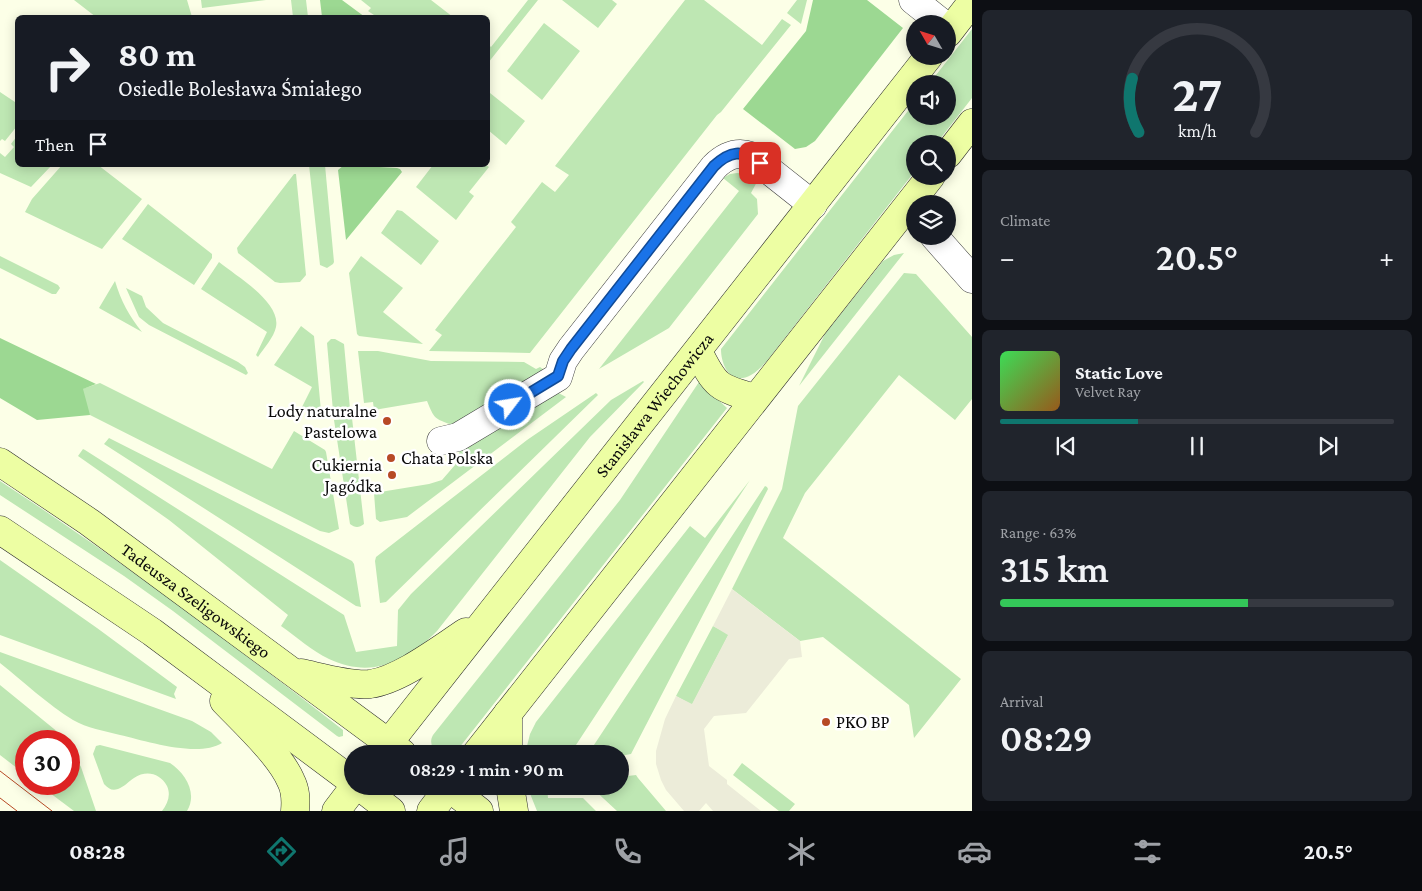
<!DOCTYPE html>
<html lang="en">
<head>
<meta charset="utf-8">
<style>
  body { margin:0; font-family:"Crimson Pro",serif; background:#20242c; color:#f1f3f6; height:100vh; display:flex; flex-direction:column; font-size:19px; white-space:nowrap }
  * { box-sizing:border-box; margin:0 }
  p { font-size:16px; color:#9ea1a6 }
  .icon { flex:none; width:28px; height:28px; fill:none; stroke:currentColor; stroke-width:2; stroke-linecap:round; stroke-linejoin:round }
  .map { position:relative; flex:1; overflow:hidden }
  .drawer { display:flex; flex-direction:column; gap:10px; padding:10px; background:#0d0f14; width:450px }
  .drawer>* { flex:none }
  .guide { position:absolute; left:15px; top:15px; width:475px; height:152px; border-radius:8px; box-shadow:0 2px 12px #0003; background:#171b24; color:#f1f3f6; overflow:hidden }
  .needle { width:32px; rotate:309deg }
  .fabs { position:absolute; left:906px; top:15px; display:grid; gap:10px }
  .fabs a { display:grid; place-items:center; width:50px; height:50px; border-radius:50%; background:#171b24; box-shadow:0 2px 12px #0003; font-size:25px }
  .speed { position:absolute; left:15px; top:730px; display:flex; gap:10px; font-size:25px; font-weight:700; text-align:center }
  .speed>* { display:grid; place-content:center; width:65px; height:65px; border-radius:50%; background:#171b24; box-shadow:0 2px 12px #0003; line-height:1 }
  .speed .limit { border:8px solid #d22; background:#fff; color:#111 }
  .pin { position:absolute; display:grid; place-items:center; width:42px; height:42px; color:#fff; margin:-21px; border-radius:10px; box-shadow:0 2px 8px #0006 }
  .me { position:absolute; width:55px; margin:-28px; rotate:59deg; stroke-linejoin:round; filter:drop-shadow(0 0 4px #0008) }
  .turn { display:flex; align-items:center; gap:18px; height:105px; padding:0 20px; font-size:22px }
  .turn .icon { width:65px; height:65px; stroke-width:2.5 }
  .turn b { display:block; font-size:35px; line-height:42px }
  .then { display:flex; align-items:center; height:48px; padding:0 20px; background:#0003; gap:10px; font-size:19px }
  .big { font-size:38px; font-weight:600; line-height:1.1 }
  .drawer .widget { flex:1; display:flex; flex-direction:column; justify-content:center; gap:8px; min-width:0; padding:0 18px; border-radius:8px; background:#20242c }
  .drawer .dial { align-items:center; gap:0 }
  .dial svg { height:130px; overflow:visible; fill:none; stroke:#363941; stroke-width:7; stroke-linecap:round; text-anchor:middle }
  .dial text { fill:#f1f3f6; stroke:none }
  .song { display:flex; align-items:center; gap:15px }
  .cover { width:60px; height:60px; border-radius:8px; background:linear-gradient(135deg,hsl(130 70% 55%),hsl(30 70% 35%)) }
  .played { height:5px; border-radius:2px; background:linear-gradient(90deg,#0f766e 35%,#363941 35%) }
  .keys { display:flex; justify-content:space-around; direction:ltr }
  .heat { display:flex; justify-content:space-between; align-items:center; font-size:28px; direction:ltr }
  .charge { height:8px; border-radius:4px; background:linear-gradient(90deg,#34c759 63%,#363941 0) }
  .trip { position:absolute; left:344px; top:745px; width:285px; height:50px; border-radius:25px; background:#171b24; box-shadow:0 2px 12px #0003; font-weight:600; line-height:50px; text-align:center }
  .tabs { display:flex; height:80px; justify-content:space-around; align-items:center; background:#090b0e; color:#9ea1a6 }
  .tabs .icon { width:35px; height:35px }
  .tabs .on { color:#0f766e }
  .tabs b { font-size:22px; color:#f1f3f6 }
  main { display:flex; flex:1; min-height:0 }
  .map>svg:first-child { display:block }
  .green { fill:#bee7b3 }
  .forest { fill:#9cd892 }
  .plaza { fill:#ececd9 }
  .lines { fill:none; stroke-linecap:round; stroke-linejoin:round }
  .street-casing { stroke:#3d3d3d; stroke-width:29 }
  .secondary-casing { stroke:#2c2c2c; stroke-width:29 }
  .street { stroke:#fff; stroke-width:28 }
  .secondary { stroke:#edfea3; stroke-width:28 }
  .tram { stroke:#b74a25; stroke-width:1 }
  .route-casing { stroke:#114b97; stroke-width:12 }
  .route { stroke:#1a73e8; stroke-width:9 }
  .poi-dot { fill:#b74a25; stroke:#fff; stroke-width:2 }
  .labels { text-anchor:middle; stroke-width:5; stroke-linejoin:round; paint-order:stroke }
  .street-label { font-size:18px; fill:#0a0a0a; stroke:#fff }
  .poi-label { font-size:18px; fill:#0a0a0a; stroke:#fff; text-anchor:end }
</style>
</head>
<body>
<main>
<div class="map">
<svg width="972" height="811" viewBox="0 0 972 811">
  <rect width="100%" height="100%" fill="#fcffe7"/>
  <path class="green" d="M74,0h113l5,17h-96z
    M201,0h65l-64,8z
    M291,0h15l2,17h-15z
    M361,0h70l22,17h-76l-9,-6 3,-3z
    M528,0h10l-50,63v-19l3,3z
    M562,0h50l5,4 -19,24z
    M685,0h19l58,45 20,-26 9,6 -70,87 -4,3 -187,238 -101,-2 13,-16 -7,-5 81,-103 -5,-5 31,-40 13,10 14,-17 -14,-9z
    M797,0h10l-6,24 -14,-11z
    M544,23l36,28 -38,49 -35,-29z
    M972,29v69l-36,46h-21v27l-149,191c-5,5 -9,10 -15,13 -20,11 -30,-9 -30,-26l194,-247v14h33v-32h-19z
    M0,92l18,12 -1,22 -12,15 -3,-2 -2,2z
    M490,93l35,28 -19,24 -18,-15v-35z
    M17,136l1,29h34l-21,22 -31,-14v-20l5,4 9,-10 -3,-3z
    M62,165h36l44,34 -40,50 -77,-37 7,-13z
    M309,165h16l9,97 -1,2 -6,4 -7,-3z
    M433,165h53l3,2 -20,25 5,4 -18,24 -40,-33z
    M737,173l9,1 12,6 -7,13 6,6 1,15 -89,114 -70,41 140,-178 -16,-13 7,-4z
    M294,174h2l10,101 -6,7 -20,1 -5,-1 -37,-29 -1,-5z
    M148,204l64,50v4l-18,27 -72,-46z
    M397,210l5,1 37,30 -18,24 -40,-32z
    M904,253l-105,133 26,-52 58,-73 11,-6z
    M0,256l58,29 2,3 -4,6h-4l-52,-26z
    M361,256l42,32 -20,24 40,32 -64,-8 -2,-2 -8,-61z
    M219,262c17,14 62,40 57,65 -2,10 -12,21 -18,30l-2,-2 11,-23 -66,-43z
    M904,273l12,1 56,63v62l-17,21 -56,-45 -94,118 -22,45 178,141 -47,59 -5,-33 -86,-68 -23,4 -68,-52 50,-100 16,-83z
    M115,281c6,20 14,35 27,51l-43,-24z
    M126,288l16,8 4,11 17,16 75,39 7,5 3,6 -2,2 -97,-50 -10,-8z
    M301,326l13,10 7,75h-21l12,-24 -38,-22z
    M331,339h4l9,5 6,65 -17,2 -6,-68z
    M358,351h20l53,10 93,1 12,7 4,-2 11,8 -98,50c-19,-6 -19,-7 -26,-24l-53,9 -1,-8 -9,1z
    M643,381l1,1 -54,55 -153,194c-30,31 -66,48 -108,28 -17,-8 -32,-22 -48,-33l7,-11 -119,-95 -91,-64 5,-7 2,1 259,165 12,37 41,-6 1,-36 13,-16 200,-194z
    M699,382l28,26 -268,340 -6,6h-16c-5,-6 -8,-12 -4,-19l187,-235z
    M100,383l172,86 22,-38 31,19 1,2 13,77 -10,4 -9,-2 -230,-116 -3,-2 -5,-24z
    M551,389l15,8 -159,120 -27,5 -4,-3 -2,-26 55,-9 13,-4 13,-15 8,-23z
    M596,393l2,2 -212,207 -6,1 -5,-42 1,-4 151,-117z
    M352,418l12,106c-5,4 -9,4 -14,0l-16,-104z
    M109,438l243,123 2,3 7,43 -5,-1 -252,-162z
    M750,480l-174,265 -26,9h-25l5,-20 6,-12 154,-196 15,12z
    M0,481c118,77 231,162 343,249v6l-4,1 -2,-1 -164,-125 -49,-35 -124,-81z
    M765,486l2,1 1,2 -137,265 -11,2v-2h-32z
    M0,560l97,68 80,59 -3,7 2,5 -176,-64z
    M713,626l16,8 -37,71 -16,-9z
    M0,652l192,69 19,11 11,11c-24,15 -76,-2 -102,-8 -16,-4 -33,-7 -47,-15 -25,-15 -50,-39 -73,-57z
    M0,685l59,48 6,8h-39v34l-26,-20z
    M100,745l70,18c15,10 28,30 17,48h-25c6,-8 9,-16 5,-25 -7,-13 -21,-16 -33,-8 -5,3 -10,9 -16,11 -6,2 -9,0 -14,-5l-11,-30 3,-8z
    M69,746l12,21 15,44h-22l-36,-27h31z
    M742,763l53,41 -6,7h-10l-46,-36z
    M636,775l2,3 28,33h-49l-27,-25h30v-9z
    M527,786h20l1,12h35l13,13h-59z"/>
  <path class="forest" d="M320,0h22l23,17h-43z
    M813,0h54l36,28 -88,113 -9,6 -11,2 -52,-40 63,-78z
    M344,165l53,3 3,1 2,3 -56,68 -8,-70z
    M0,338l96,46 -13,5 7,26 -53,5 -37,-22z"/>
  <path class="plaza" d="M732,589l68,52 2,16 -13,2 -43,54 -32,3 -10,13 5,37 18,14v4l34,27h-48l-7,-8 -7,8h-15l-18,-21 -5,-10 -5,-16v-13l9,-32 11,-23 16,8 36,-69 -15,-9z"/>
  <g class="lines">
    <g class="street-casing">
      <path id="street" d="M913,0l30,24
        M934,236l38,43
        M441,441l17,-4 100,-60 5,-16 8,-12 143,-182c11,-11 22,-16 37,-11l62,49"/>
    </g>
    <g class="secondary-casing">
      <g id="secondary">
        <path d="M948,33l24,-31"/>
        <path d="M948,154l24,-31"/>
        <path d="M698,351c17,35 20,37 57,47"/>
        <path id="s1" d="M0,462l89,60 313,231"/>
        <path d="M0,530l152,102 200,149"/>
        <path d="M301,673c19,4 50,13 69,11 30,-4 70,-35 96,-52"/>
        <path d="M224,701c20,21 56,54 67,80 5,10 5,19 4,30"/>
        <path id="s2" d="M380,754l549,-698"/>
        <path d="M476,754l455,-578"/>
        <path d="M508,754v-41"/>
        <path d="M359,786l32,25"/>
        <path d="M447,786l32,25"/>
        <path d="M510,786l4,25"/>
        <path d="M336,811l19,-25"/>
        <path d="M431,811l19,-25"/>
      </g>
    </g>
    <use href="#street" class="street"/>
    <use href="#secondary" class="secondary"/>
    <path class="tram" d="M0,771l52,40
      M0,798l17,13"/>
  </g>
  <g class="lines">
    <g class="route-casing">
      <path id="route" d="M510,405l48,-29 5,-15 8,-12 143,-183c16,-15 28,-17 46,-3"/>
    </g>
    <use href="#route" class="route"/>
  </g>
  <g class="poi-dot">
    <circle cx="387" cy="421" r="5"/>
    <circle cx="391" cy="458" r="5"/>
    <circle cx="392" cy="475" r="5"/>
    <circle cx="826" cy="722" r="5"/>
  </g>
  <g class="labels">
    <g class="street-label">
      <text dy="6" stroke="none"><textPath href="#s2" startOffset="444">Stanisława Wiechowicza</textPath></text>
      <text dy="6" stroke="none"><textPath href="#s1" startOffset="240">Tadeusza Szeligowskiego</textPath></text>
    </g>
    <g class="poi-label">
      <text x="377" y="417">Lody naturalne<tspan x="377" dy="21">Pastelowa</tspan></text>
      <text x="401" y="464" text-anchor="start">Chata Polska</text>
      <text x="382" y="471">Cukiernia<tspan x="382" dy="21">Jagódka</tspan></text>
      <text x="836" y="728" text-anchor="start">PKO BP</text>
    </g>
  </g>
</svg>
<div class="fabs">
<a><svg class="needle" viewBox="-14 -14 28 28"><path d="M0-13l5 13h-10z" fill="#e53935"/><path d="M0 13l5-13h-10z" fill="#9ea1a6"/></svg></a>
<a><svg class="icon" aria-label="sound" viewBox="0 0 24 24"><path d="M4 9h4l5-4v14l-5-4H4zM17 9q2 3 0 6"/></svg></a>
<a><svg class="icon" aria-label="search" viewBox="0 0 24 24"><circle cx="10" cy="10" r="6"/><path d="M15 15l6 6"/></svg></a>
<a><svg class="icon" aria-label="layers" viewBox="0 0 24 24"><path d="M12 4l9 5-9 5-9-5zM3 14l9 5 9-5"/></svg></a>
</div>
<div class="speed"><div class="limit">30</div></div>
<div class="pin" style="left:760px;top:163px;background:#d93025"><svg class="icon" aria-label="arrive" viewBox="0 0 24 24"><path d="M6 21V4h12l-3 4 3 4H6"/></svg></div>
<svg class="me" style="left:510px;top:405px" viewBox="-20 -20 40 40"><circle r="17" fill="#1a73e8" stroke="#fff" stroke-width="3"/><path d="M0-11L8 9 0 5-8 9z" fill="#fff"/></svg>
<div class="trip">08:29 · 1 min · 90 m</div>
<div class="guide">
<div class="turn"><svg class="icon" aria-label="right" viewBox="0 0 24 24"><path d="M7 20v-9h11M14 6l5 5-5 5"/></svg><div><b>80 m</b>Osiedle Bolesława Śmiałego</div></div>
<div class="then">Then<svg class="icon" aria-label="arrive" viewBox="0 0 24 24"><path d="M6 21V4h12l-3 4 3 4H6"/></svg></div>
</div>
</div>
<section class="drawer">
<div class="widget dial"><svg viewBox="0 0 100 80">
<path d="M14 69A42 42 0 1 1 86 69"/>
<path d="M14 69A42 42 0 0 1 10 36" stroke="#0f766e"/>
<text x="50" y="56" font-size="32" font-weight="700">27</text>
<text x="50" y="72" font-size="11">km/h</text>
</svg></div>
<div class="widget"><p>Climate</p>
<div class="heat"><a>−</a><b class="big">20.5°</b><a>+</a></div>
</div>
<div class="widget">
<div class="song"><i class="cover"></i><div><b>Static Love</b><p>Velvet Ray</p></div></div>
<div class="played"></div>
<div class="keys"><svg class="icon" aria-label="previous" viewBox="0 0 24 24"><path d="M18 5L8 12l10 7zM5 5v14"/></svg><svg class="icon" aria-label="pause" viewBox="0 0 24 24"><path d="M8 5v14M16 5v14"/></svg><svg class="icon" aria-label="next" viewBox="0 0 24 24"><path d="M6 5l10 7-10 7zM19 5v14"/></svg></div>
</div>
<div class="widget"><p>Range · 63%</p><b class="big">315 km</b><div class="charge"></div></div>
<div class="widget"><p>Arrival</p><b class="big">08:29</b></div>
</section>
</main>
<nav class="tabs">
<b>08:28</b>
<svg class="icon on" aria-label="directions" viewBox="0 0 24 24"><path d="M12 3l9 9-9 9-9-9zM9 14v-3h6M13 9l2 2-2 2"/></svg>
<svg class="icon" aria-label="music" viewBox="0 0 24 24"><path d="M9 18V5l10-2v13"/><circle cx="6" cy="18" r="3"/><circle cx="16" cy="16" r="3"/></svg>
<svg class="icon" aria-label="phone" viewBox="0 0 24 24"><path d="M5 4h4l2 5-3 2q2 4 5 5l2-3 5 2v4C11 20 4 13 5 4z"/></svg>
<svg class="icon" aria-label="climate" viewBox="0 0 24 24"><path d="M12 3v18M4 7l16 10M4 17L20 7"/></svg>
<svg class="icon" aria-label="car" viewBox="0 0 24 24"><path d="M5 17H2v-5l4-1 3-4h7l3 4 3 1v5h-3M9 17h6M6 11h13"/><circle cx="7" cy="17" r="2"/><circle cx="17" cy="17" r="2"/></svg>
<svg class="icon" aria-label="filters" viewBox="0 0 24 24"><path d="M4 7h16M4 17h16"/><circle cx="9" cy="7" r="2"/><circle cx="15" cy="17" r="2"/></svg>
<b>20.5°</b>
</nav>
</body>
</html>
